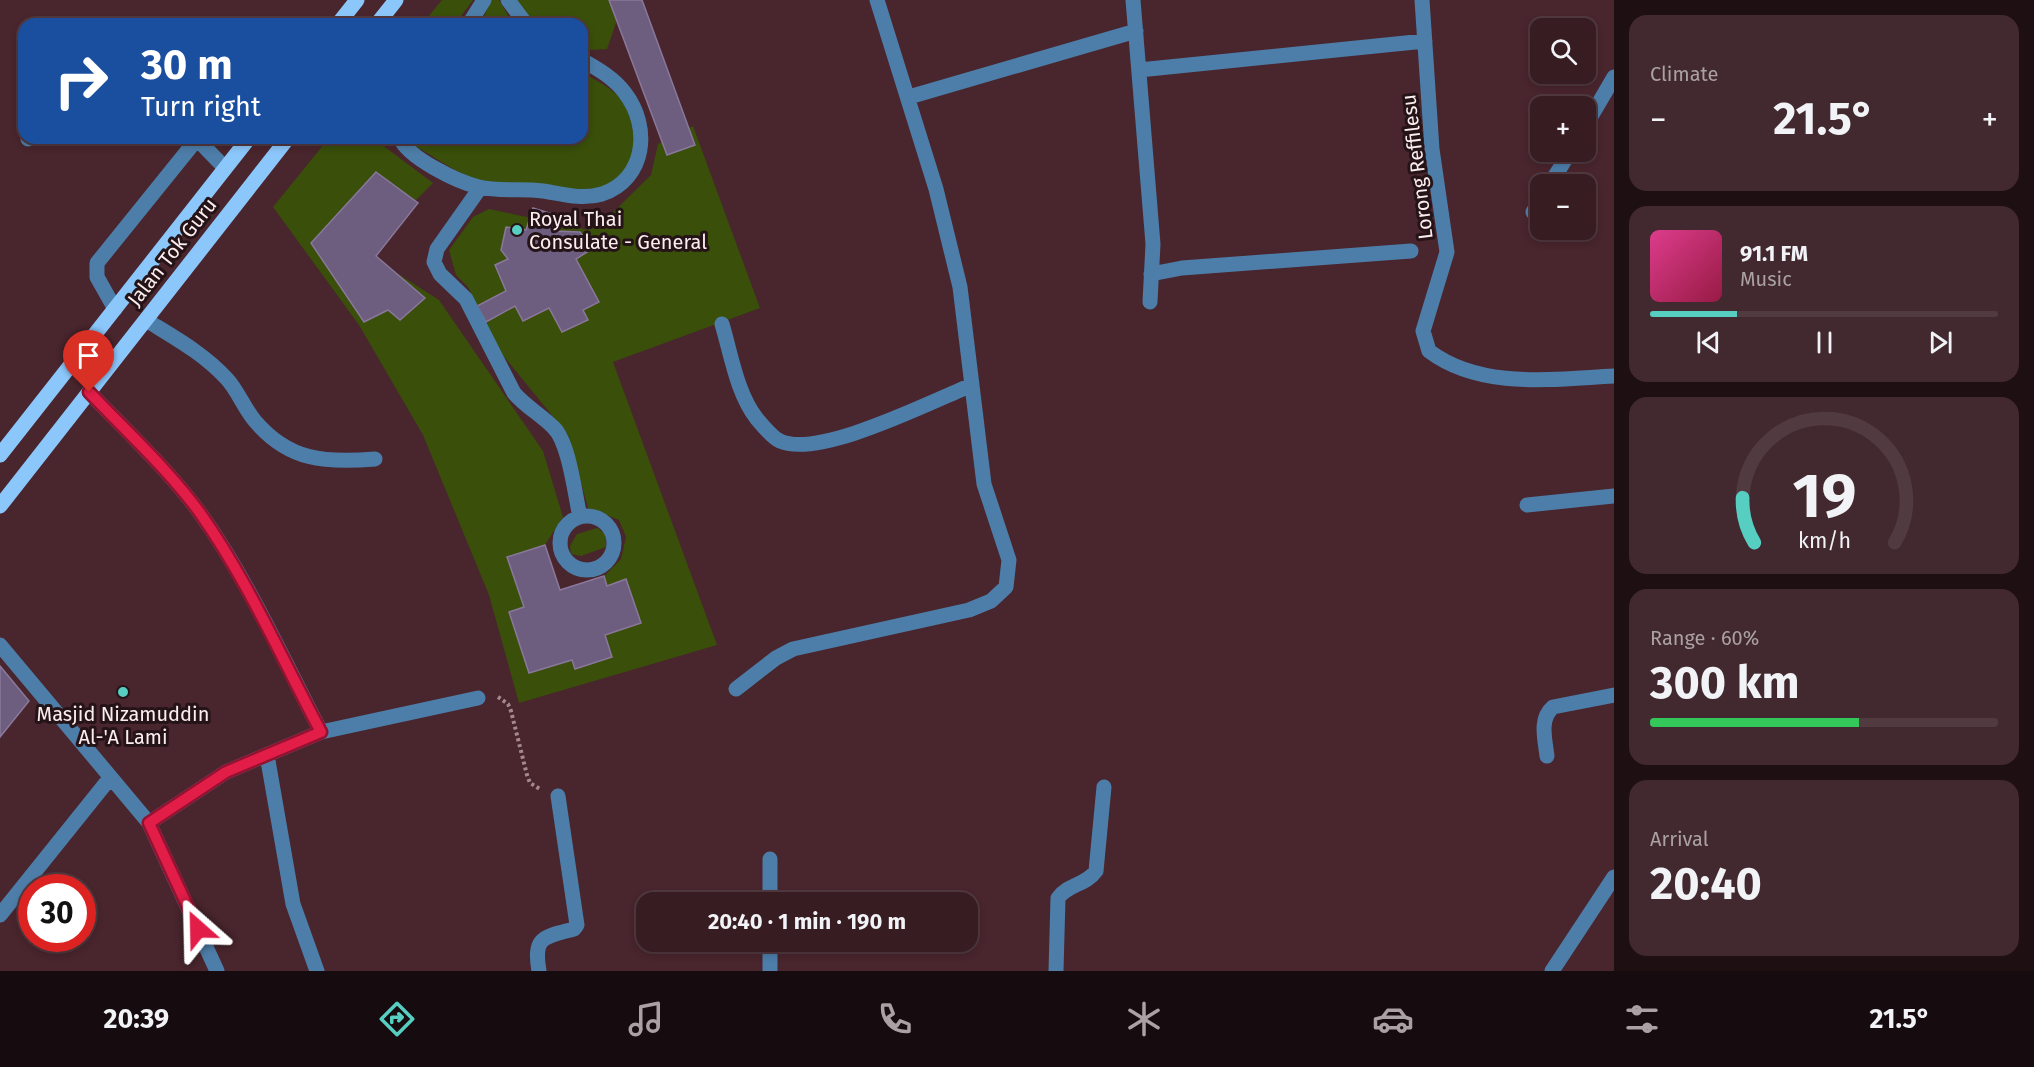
<!DOCTYPE html>
<html lang="en">
<head>
<meta charset="utf-8">
<style>
  body { margin:0; font-family:"Fira Sans",sans-serif; background:#42292f; color:#f1f3f6; height:100vh; display:flex; flex-direction:column; font-size:22px; white-space:nowrap }
  * { box-sizing:border-box; margin:0 }
  p { font-size:20px; color:#aaa1a5 }
  .icon { flex:none; width:33px; height:33px; fill:none; stroke:currentColor; stroke-width:2; stroke-linecap:round; stroke-linejoin:round }
  .map { position:relative; flex:1; overflow:hidden }
  .drawer { display:flex; flex-direction:column; gap:15px; padding:15px; background:#1e0f13; width:420px }
  .drawer>* { flex:none }
  .hud { position:absolute; left:18px; top:18px; width:570px; height:126px; border-radius:18px; box-shadow:0 3px 9px #0003,0 0 0 2px #513a40; background:#1a4fa0; color:#fff; overflow:hidden }
  .tools { position:absolute; left:1530px; top:18px; display:grid; gap:12px }
  .tools a { display:grid; place-items:center; width:66px; height:66px; border-radius:12px; background:#371c22; box-shadow:0 3px 9px #0003,0 0 0 2px #513a40; font-size:30px }
  .speed { position:absolute; left:18px; top:874px; display:flex; gap:12px; font-size:30px; font-weight:700; text-align:center }
  .speed>* { display:grid; place-content:center; width:78px; height:78px; border-radius:50%; background:#371c22; box-shadow:0 3px 9px #0003,0 0 0 2px #513a40; line-height:1 }
  .speed .limit { border:9px solid #d22; background:#fff; color:#111 }
  .pin { position:absolute; display:grid; place-items:center; width:51px; height:51px; color:#fff; margin:-62px -26px; border-radius:50% 50% 50% 0; rotate:-45deg; box-shadow:0 0 6px #0007 }
  .pin .icon { rotate:45deg }
  .me { position:absolute; width:66px; margin:-33px; rotate:335deg; stroke-linejoin:round; filter:drop-shadow(0 0 4px #0008) }
  .turn { display:flex; align-items:center; gap:21px; height:126px; padding:0 24px; font-size:27px }
  .turn .icon { width:78px; height:78px; stroke-width:2.5 }
  .turn b { display:block; font-size:42px; line-height:51px }
  .big { font-size:45px; font-weight:700; line-height:1.1 }
  .drawer .card { flex:1; display:flex; flex-direction:column; justify-content:center; gap:9px; min-width:0; padding:0 21px; border-radius:18px; background:#42292f }
  .drawer .dial { align-items:center; gap:0 }
  .dial svg { height:156px; overflow:visible; fill:none; stroke:#513a40; stroke-width:7; stroke-linecap:round; text-anchor:middle }
  .dial text { fill:#f1f3f6; stroke:none }
  .song { display:flex; align-items:center; gap:18px }
  .cover { width:72px; height:72px; border-radius:9px; background:linear-gradient(135deg,hsl(330 70% 55%),hsl(340 70% 35%)) }
  .played { height:6px; border-radius:3px; background:linear-gradient(90deg,#57cec2 25%,#513a40 25%) }
  .keys { display:flex; justify-content:space-around; direction:ltr }
  .heat { display:flex; justify-content:space-between; align-items:center; font-size:33px; direction:ltr }
  .charge { height:9px; border-radius:4px; background:linear-gradient(90deg,#34c759 60%,#513a40 0) }
  .trip { position:absolute; left:636px; top:892px; width:342px; height:60px; border-radius:18px; background:#371c22; box-shadow:0 3px 9px #0003,0 0 0 2px #513a40; font-weight:700; line-height:60px; text-align:center }
  .tabs { display:flex; height:96px; justify-content:space-around; align-items:center; background:#160b0e; color:#aaa1a5 }
  .tabs .icon { width:42px; height:42px }
  .tabs .current { color:#57cec2 }
  .tabs b { font-size:27px; color:#f1f3f6 }
  main { display:flex; flex:1; min-height:0 }
  .map>svg:first-child { display:block }
  .green { fill:#394f0a }
  .building { fill:#6d5d7f; stroke:#89789b; stroke-width:1.5 }
  .lines { fill:none; stroke-linecap:round; stroke-linejoin:round }
  .path { stroke:#a48a8f; stroke-width:4; stroke-dasharray:3 3; stroke-linecap:butt }
  .minor { stroke:#4d7ea9; stroke-width:15 }
  .major { stroke:#8cc7fc; stroke-width:15 }
  .route-casing { stroke:#92132f; stroke-width:15 }
  .route { stroke:#e11d48; stroke-width:10 }
  .poi-dot { fill:#57cec2; stroke:#251417; stroke-width:2 }
  .labels { text-anchor:middle; stroke-width:6; stroke-linejoin:round; paint-order:stroke }
  .street-label { font-size:20px; fill:#fcedef; stroke:#251417 }
  .poi-label { font-size:20px; fill:#fcedef; stroke:#251417; text-anchor:start }
</style>
</head>
<body>
<main>
<div class="map">
<svg width="1614" height="971" viewBox="0 0 1614 971">
  <rect width="100%" height="100%" fill="#49252d"/>
  <path class="green" d="M442,0h31l-18,24h-33z
    M491,0h8l14,24h-32z
    M514,0h110l-17,49 -18,1 -7,-4v-22c-36,0 -46,8 -68,-24z
    M582,72c11,7 26,14 35,23 23,24 24,77 -10,91 -17,8 -119,-2 -137,-9 -20,-8 -38,-22 -57,-32l-4,-7h173z
    M693,126l67,182 -147,54 104,283 -198,58 -30,-108 -66,-160 -64,-110 -86,-118 56,-69h48v3l56,42 -69,69 75,48 104,151 20,66 -18,28 20,71 56,-57 5,-22 -7,-17 -31,-12 -20,-73 -71,-87 -29,-61 -12,-12 -7,-25 24,-33 16,-8 99,21 11,-4 52,-51 7,-31z
    M597,528l9,6v13l-25,9 -10,-2 -1,-8 7,-12z"/>
  <path class="building" d="M609,0h33l53,145 -28,10z
    M376,172l42,31 -42,53 49,42 -25,22 -12,-10 -24,12 -53,-79z
    M533,208l29,9 -6,14 24,1 12,17 -16,10 23,43 -16,8 5,10 -26,12 -13,-24 -26,13 -8,-15 -29,16 -9,-16 29,-15 -11,-26 13,-6 -7,-9 5,-23 20,3z
    M545,545l15,45 44,-14 3,10 19,-7 15,44 -36,12 7,22 -37,12 -3,-9 -43,13 -20,-61 15,-5 -17,-50z
    M0,666l29,35 -29,36z"/>
  <g class="lines">
    <path class="path" d="M498,697l10,7 3,7 16,64 3,8 10,6"/>
    <path class="minor" d="M508,0l18,24
      M1133,0l20,244 -3,58
      M1422,0l10,149 15,103 -24,79 6,20c52,39 124,28 185,25
      M469,24l15,-24
      M1139,70l286,-29
      M909,97l227,-66
      M1586,125l28,-48
      M196,138l29,30
      M400,138c8,20 58,44 79,49 21,5 43,1 64,4 19,3 39,9 59,3 44,-15 49,-67 23,-101 -11,-15 -27,-24 -43,-33
      M28,139l1,-1
      M1550,184l20,-32
      M480,188l-43,61 -3,13 6,12 26,25 48,94c12,14 26,21 39,34 16,14 22,68 27,90
      M1533,212l7,-12
      M1151,274l31,-6 229,-17
      M115,309l-18,-32v-14l100,-124
      M146,320c29,18 57,33 81,59 11,12 17,29 28,42 34,40 70,42 120,38
      M722,324c9,30 15,70 35,95 5,6 16,19 23,22 39,18 152,-40 192,-56
      M89,392c37,39 79,77 111,121 48,67 83,146 121,219
      M1527,505l87,-9
      M560 543a27 27 0 1 1 54 0a27 27 0 1 1-54 0Z
      M0,645l149,178 68,148
      M736,689l40,-31 17,-9 176,-39 22,-9 15,-14 3,-27 -25,-76 -24,-197 -24,-98 -59,-189
      M267,755l26,149 24,67
      M1547,756c-2,-17 -8,-37 6,-49l61,-12
      M149,823l77,-51 95,-40 157,-34
      M770,859v44
      M0,915l110,-137
      M770,942v29
      M539,971c-6,-35 5,-34 35,-42l3,-4 -19,-129
      M1056,971l2,-73c10,-14 28,-13 38,-27l8,-84
      M1552,971l62,-94"/>
    <path class="major" d="M338,24l19,-24
      M377,24l19,-24
      M0,455l249,-317
      M0,506l288,-368"/>
  </g>
  <g class="lines">
    <g class="route-casing">
      <path id="route" d="M89,392c37,39 79,77 111,121 48,68 82,146 121,219l-95,40 -77,51 49,106"/>
    </g>
    <use href="#route" class="route"/>
  </g>
  <g class="poi-dot">
    <circle cx="517" cy="230" r="6"/>
    <circle cx="123" cy="692" r="6"/>
  </g>
  <g class="labels">
    <g class="street-label">
      <text transform="translate(1417 167) rotate(-97)" y="7">Lorong Reffilesu</text>
      <text transform="translate(172 252) rotate(-52)" y="7">Jalan Tok Guru</text>
    </g>
    <g class="poi-label">
      <text x="529" y="226">Royal Thai<tspan x="529" dy="23">Consulate - General</tspan></text>
      <text x="123" y="721" text-anchor="middle">Masjid Nizamuddin<tspan x="123" dy="23">Al-'A Lami</tspan></text>
    </g>
  </g>
</svg>
<div class="tools">
<a><svg class="icon" aria-label="search" viewBox="0 0 24 24"><circle cx="10" cy="10" r="6"/><path d="M15 15l6 6"/></svg></a>
<a>+</a>
<a>−</a>
</div>
<div class="speed"><div class="limit">30</div></div>
<div class="pin" style="left:89px;top:392px;background:#d93025"><svg class="icon" aria-label="arrive" viewBox="0 0 24 24"><path d="M6 21V4h12l-3 4 3 4H6"/></svg></div>
<svg class="me" style="left:198px;top:929px" viewBox="-20 -20 40 40"><path d="M0-17L14 15 0 8-14 15z" fill="#e11d48" stroke="#fff" stroke-width="4"/></svg>
<div class="trip">20:40 · 1 min · 190 m</div>
<div class="hud">
<div class="turn"><svg class="icon" aria-label="right" viewBox="0 0 24 24"><path d="M7 20v-9h11M14 6l5 5-5 5"/></svg><div><b>30 m</b>Turn right</div></div>
</div>
</div>
<section class="drawer">
<div class="card"><p>Climate</p>
<div class="heat"><a>−</a><b class="big">21.5°</b><a>+</a></div>
</div>
<div class="card">
<div class="song"><i class="cover"></i><div><b>91.1 FM</b><p>Music</p></div></div>
<div class="played"></div>
<div class="keys"><svg class="icon" aria-label="previous" viewBox="0 0 24 24"><path d="M18 5L8 12l10 7zM5 5v14"/></svg><svg class="icon" aria-label="pause" viewBox="0 0 24 24"><path d="M8 5v14M16 5v14"/></svg><svg class="icon" aria-label="next" viewBox="0 0 24 24"><path d="M6 5l10 7-10 7zM19 5v14"/></svg></div>
</div>
<div class="card dial"><svg viewBox="0 0 100 80">
<path d="M14 69A42 42 0 1 1 86 69"/>
<path d="M14 69A42 42 0 0 1 8 46" stroke="#57cec2"/>
<text x="50" y="56" font-size="32" font-weight="700">19</text>
<text x="50" y="72" font-size="11">km/h</text>
</svg></div>
<div class="card"><p>Range · 60%</p><b class="big">300 km</b><div class="charge"></div></div>
<div class="card"><p>Arrival</p><b class="big">20:40</b></div>
</section>
</main>
<nav class="tabs">
<b>20:39</b>
<svg class="icon current" aria-label="directions" viewBox="0 0 24 24"><path d="M12 3l9 9-9 9-9-9zM9 14v-3h6M13 9l2 2-2 2"/></svg>
<svg class="icon" aria-label="music" viewBox="0 0 24 24"><path d="M9 18V5l10-2v13"/><circle cx="6" cy="18" r="3"/><circle cx="16" cy="16" r="3"/></svg>
<svg class="icon" aria-label="phone" viewBox="0 0 24 24"><path d="M5 4h4l2 5-3 2q2 4 5 5l2-3 5 2v4C11 20 4 13 5 4z"/></svg>
<svg class="icon" aria-label="climate" viewBox="0 0 24 24"><path d="M12 3v18M4 7l16 10M4 17L20 7"/></svg>
<svg class="icon" aria-label="car" viewBox="0 0 24 24"><path d="M5 17H2v-5l4-1 3-4h7l3 4 3 1v5h-3M9 17h6M6 11h13"/><circle cx="7" cy="17" r="2"/><circle cx="17" cy="17" r="2"/></svg>
<svg class="icon" aria-label="filters" viewBox="0 0 24 24"><path d="M4 7h16M4 17h16"/><circle cx="9" cy="7" r="2"/><circle cx="15" cy="17" r="2"/></svg>
<b>21.5°</b>
</nav>
</body>
</html>
